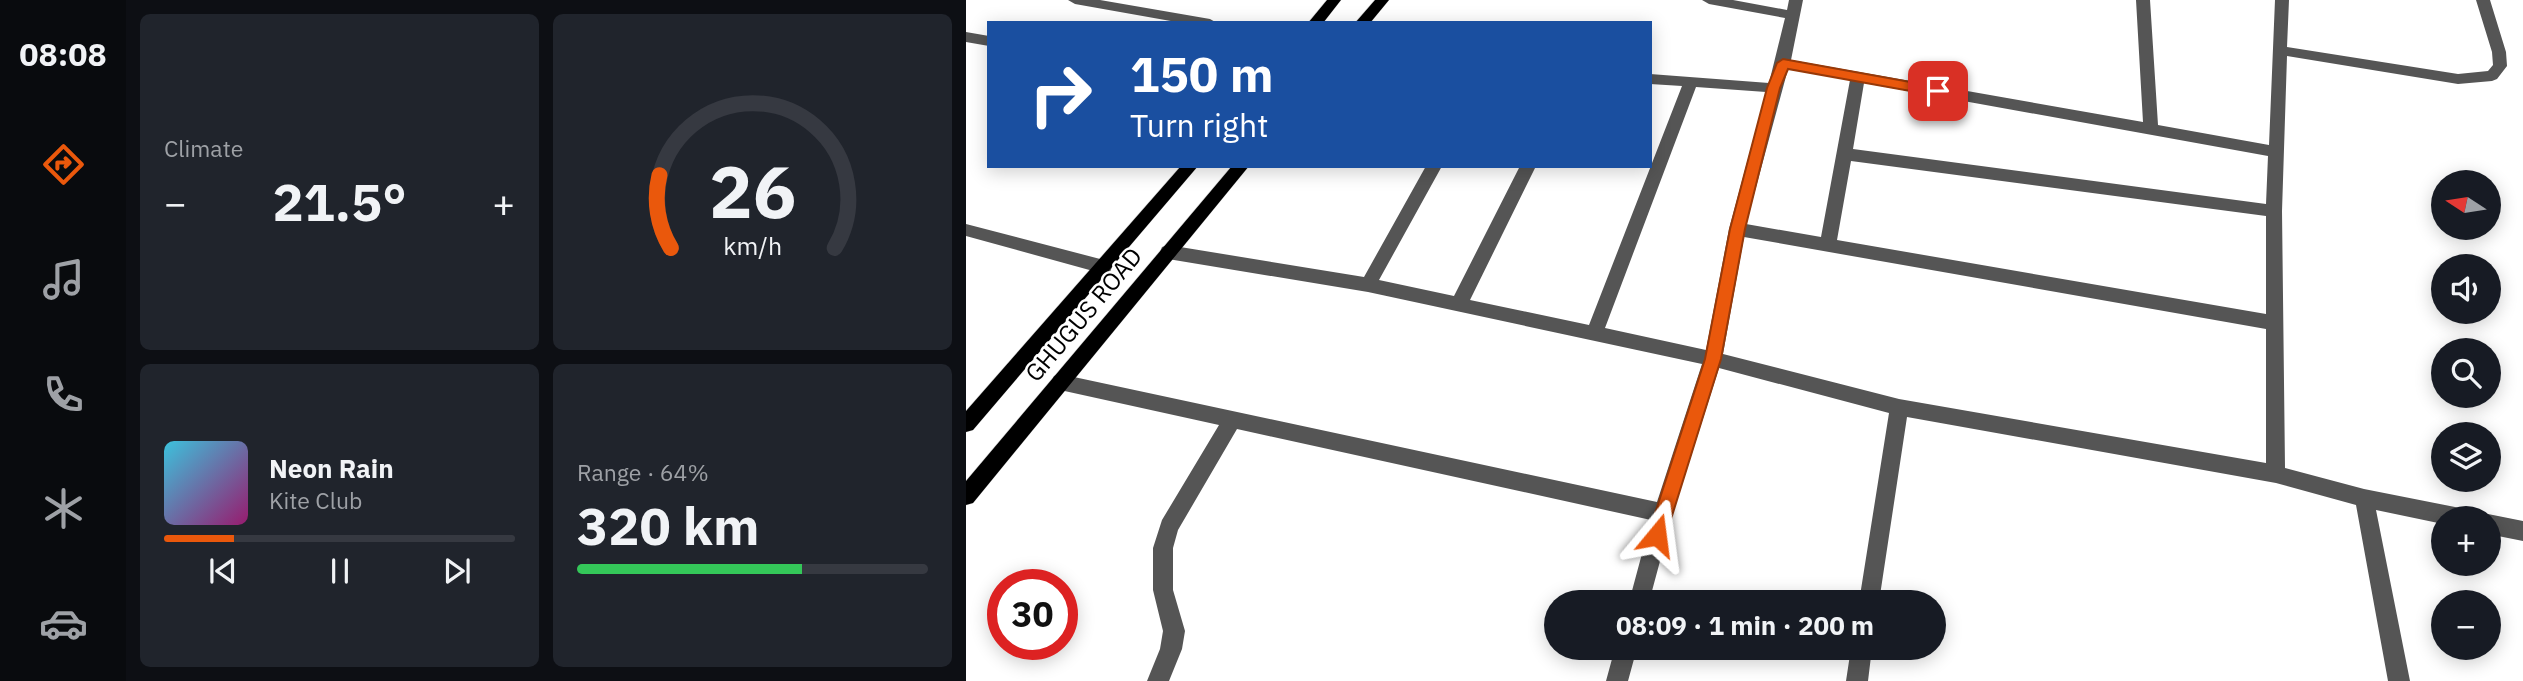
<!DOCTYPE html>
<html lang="en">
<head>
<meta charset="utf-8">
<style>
  body { margin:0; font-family:"IBM Plex Sans",sans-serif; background:#20242c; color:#f1f3f6; height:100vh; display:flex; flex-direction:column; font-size:26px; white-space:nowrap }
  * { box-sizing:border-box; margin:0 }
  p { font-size:23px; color:#9ea1a6 }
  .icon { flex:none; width:38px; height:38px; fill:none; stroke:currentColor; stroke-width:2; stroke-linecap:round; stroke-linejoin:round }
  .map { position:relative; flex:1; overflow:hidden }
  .drawer { display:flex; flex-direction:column; gap:14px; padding:14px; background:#0d0f14; width:840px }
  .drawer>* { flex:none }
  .guide { position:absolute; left:21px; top:21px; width:665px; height:147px; border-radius:0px; box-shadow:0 4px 18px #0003; background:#1a4fa0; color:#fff; overflow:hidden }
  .needle { width:46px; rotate:282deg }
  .buttons { position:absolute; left:1465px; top:170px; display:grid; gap:14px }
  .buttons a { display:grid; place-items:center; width:70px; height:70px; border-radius:50%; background:#171b24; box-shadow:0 4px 18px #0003; font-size:35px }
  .speed { position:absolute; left:21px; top:569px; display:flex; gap:14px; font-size:35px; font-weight:700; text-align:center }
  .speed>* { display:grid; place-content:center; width:91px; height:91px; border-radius:50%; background:#171b24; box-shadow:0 4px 18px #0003; line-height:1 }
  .speed .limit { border:10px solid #d22; background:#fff; color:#111 }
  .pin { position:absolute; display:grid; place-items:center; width:60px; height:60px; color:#fff; margin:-30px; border-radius:14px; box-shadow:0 4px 10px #0006 }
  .me { position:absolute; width:77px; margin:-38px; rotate:16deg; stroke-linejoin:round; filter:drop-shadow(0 0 5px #0008) }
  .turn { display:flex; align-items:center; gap:24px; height:147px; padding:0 28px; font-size:32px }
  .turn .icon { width:91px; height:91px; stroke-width:2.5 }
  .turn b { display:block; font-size:49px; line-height:60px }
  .big { font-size:52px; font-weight:700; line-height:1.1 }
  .drawer .tile { flex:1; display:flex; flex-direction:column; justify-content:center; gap:10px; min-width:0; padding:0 24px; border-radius:10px; background:#20242c }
  .drawer .dial { align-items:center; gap:0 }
  .dial svg { height:182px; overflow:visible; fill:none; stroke:#363941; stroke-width:7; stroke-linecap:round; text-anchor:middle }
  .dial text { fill:#f1f3f6; stroke:none }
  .song { display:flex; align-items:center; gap:21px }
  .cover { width:84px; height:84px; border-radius:10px; background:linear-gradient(135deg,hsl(190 70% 55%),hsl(320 70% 35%)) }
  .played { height:7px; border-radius:4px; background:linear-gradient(90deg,#ea580c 20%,#363941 20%) }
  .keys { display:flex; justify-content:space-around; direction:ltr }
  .heat { display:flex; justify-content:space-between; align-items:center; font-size:38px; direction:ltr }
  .charge { height:10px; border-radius:5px; background:linear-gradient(90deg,#34c759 64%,#363941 0) }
  .drawer .tiles { flex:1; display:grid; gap:14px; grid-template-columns:repeat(2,1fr) }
  .trip { position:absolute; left:578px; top:590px; width:402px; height:70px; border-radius:35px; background:#171b24; box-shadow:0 4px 18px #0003; font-weight:700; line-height:70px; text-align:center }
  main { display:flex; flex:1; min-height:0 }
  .dock { display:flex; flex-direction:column; width:126px; justify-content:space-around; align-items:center; background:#090b0e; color:#9ea1a6 }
  .dock .icon { width:49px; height:49px }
  .dock .current { color:#ea580c }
  .dock b { font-size:32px; color:#f1f3f6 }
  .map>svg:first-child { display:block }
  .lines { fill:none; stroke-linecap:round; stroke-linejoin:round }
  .major-casing { stroke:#dbdbdb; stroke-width:1 }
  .minor { fill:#555; fill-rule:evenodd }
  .major { fill:#000; fill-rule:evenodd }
  .route { fill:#ea580c; stroke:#983908; stroke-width:2 }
  .labels { text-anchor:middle; stroke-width:5; stroke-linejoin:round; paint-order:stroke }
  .street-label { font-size:24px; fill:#000; stroke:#fff }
</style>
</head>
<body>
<main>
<nav class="dock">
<b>08:08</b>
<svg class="icon current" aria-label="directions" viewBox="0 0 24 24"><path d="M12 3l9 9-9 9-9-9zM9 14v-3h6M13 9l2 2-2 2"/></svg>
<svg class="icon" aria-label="music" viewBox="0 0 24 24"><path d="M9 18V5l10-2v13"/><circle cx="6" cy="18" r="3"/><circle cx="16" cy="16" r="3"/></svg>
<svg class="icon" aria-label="phone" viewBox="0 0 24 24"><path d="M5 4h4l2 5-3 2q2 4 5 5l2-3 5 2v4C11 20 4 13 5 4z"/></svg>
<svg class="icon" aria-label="climate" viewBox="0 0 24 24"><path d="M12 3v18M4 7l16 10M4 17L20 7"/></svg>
<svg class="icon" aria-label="car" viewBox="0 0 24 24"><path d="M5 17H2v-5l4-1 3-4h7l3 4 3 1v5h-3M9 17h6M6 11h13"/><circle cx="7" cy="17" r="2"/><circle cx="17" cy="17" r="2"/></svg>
</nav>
<section class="drawer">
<div class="tiles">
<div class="tile"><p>Climate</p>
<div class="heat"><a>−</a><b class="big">21.5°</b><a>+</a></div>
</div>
<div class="tile dial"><svg viewBox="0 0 100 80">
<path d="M14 69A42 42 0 1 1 86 69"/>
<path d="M14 69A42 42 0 0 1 9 37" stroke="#ea580c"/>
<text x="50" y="56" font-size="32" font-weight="700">26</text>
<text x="50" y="72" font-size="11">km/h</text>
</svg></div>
<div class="tile">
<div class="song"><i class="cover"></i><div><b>Neon Rain</b><p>Kite Club</p></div></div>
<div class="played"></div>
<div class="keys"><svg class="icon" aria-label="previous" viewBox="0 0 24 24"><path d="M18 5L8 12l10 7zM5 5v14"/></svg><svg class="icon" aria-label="pause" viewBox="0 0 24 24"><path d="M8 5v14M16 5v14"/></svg><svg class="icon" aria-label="next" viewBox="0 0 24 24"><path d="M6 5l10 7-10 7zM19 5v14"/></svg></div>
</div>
<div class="tile"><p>Range · 64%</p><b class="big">320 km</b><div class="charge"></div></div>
</div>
</section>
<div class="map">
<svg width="1557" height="681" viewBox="0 0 1557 681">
  <rect width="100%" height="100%" fill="#fff"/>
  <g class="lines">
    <g class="major-casing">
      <path id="major" d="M361,0h14l-18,23h-15z
        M409,0h14l-19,23h-15z
        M215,166h17l-225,264 -7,2v-21z
        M266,166h17l-276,337 -7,2v-24z"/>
    </g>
    <path class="minor" d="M102,0h32l110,19 7,4h-35l-107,-19z
      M736,0h31l54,10 2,-10h14l-12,60 352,62 -7,-122h14l8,125 111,20 6,-145h14l-2,47 171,27 30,-3 5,-6 -1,-13 -16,-52h14l16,52 1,14 -10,13 -5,2 -34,3 -171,-28 -5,155 3,257 79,21 96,19 7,3 3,7h-27v6l-67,-14 34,171h-22l-32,-176 -80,-22 -369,-66 -28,185h-20l30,-189 -170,-45 -46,145 -24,89h-20l22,-82 -414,-91 -59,101 -5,18v42l12,41 -3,18 -13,32h-22l13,-32 3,-18 -10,-41v-42l9,-28 57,-95 -159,-35 -6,-2 -3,-6 3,-6 6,-2 597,128 45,-138 -334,-72 -200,-33 -6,-2 -2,-5 2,-5 6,-2 196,32 62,-111h16l-63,114 75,16 66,-130h16l-66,134 119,25 93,-239 -32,-2v-10l119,9 16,-65 -76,-14zM822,69l62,11 -29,157 -75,-13zM898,83l404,73 -2,48 -413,-55zM730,87l70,5 -37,137 -23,121 -101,-22zM885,161l415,55v98l-429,-74zM778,237l522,92v134l-367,-64 -176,-45z
      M0,32l23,4v10l-23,-4z
      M0,224l138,36 6,2 2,5 -2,5 -6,2 -138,-38z
      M1522,514l35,7v20l-35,-7v-16h-7z
      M649,648h22l-9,33h-22z
      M885,648h21l-4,33h-22z"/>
    <use href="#major" class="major"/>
  </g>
  <path class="route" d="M817,59l155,28 7,4 -7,5 -150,-27 -8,19 -35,141 -24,130 -55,176 -2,7 -7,2 -6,-2 -3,-7 57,-176 25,-130 37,-141 10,-25z"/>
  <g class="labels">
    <g class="street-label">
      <text transform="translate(118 315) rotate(-50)" y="8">GHUGUS ROAD</text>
    </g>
  </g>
</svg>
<div class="buttons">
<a><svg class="needle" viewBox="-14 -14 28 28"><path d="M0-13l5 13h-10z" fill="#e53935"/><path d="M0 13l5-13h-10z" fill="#9ea1a6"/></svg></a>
<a><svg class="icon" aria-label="sound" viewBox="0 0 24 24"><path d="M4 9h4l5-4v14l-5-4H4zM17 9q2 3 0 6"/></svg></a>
<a><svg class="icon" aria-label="search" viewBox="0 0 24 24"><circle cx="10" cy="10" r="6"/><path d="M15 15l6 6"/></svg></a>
<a><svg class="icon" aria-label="layers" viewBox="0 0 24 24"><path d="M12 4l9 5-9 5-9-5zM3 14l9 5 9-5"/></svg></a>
<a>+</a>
<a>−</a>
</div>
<div class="speed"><div class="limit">30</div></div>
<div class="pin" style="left:972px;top:91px;background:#d93025"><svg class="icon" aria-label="arrive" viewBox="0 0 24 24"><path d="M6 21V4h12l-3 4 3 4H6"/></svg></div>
<svg class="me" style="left:691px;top:535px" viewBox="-20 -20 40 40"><path d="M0-17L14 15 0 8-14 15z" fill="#ea580c" stroke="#fff" stroke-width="4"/></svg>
<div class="trip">08:09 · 1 min · 200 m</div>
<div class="guide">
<div class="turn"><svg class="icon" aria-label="right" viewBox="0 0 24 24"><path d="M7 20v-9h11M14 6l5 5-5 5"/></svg><div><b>150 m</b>Turn right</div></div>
</div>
</div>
</main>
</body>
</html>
